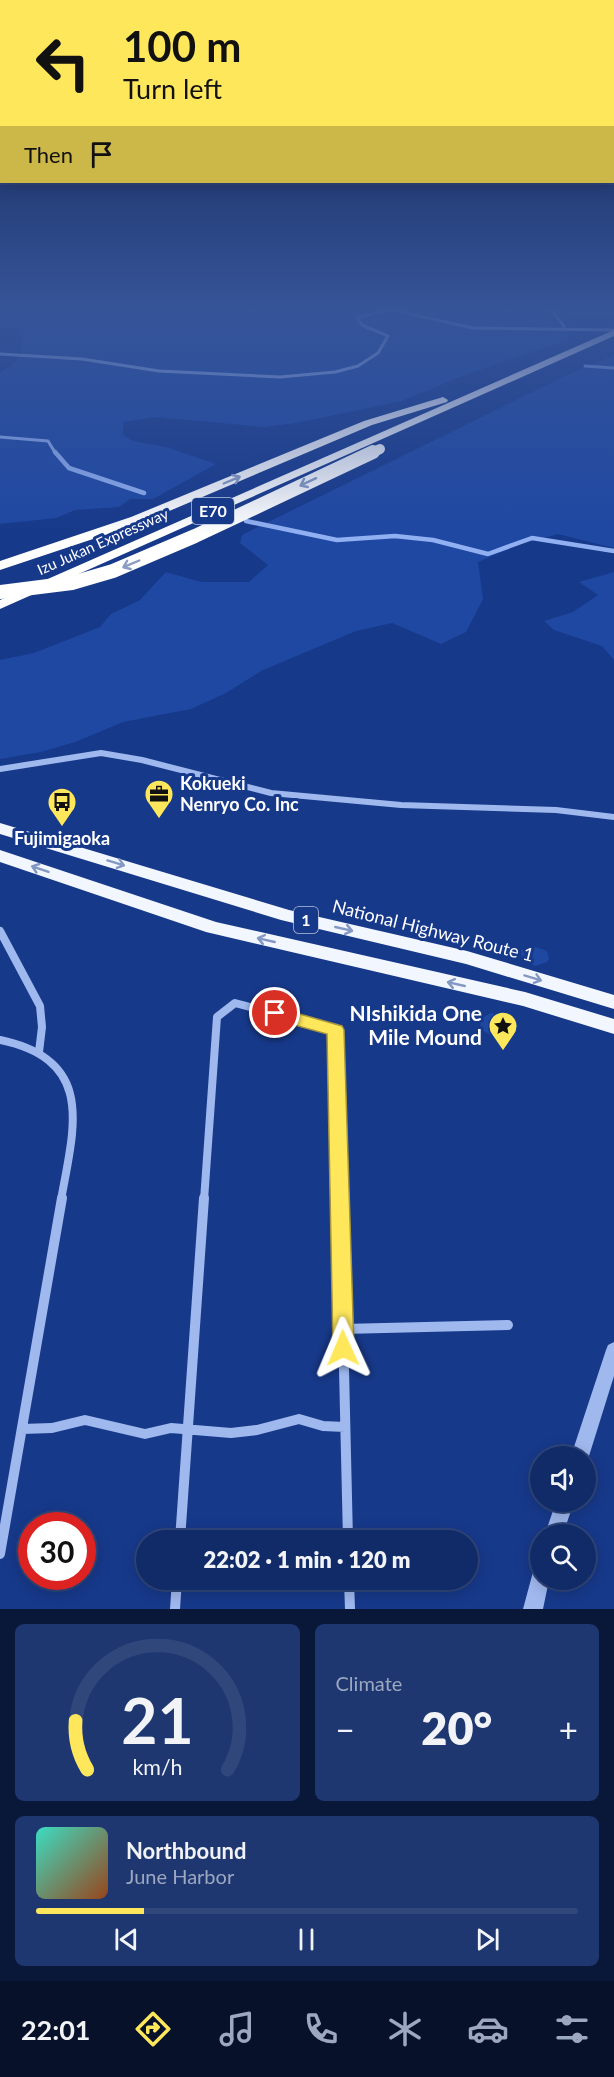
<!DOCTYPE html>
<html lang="en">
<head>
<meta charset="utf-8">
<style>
  body { margin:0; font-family:Lato,sans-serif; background:#1e3771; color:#f1f3f6; height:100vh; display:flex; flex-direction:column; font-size:22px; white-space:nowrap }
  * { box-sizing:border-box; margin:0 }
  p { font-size:20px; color:#9ca7c0 }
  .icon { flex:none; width:33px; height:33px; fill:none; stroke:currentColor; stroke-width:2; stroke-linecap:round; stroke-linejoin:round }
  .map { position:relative; height:1609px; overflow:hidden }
  .panel { display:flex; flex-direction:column; gap:15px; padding:15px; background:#091839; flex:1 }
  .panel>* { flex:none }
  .banner { position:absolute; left:0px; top:0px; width:615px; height:183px; box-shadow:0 3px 15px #0003,0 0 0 2px #30477c; background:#ffe75c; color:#111; overflow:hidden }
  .controls { position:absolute; left:530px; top:1446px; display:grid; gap:12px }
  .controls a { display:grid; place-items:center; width:66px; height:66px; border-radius:50%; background:#112b68; box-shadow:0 3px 15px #0003,0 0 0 2px #30477c; font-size:30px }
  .speed { position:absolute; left:18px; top:1512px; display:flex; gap:12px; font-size:30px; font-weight:700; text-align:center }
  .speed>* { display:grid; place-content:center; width:78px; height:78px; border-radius:50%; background:#112b68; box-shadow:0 3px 15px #0003,0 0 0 2px #30477c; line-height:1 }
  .speed .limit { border:9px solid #d22; background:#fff; color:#111 }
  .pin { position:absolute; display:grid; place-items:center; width:51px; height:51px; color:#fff; margin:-26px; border:3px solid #fff; border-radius:50%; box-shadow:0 2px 6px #0007 }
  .me { position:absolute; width:66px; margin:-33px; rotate:359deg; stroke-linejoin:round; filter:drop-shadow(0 0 4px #0008) }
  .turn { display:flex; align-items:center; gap:21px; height:126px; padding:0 24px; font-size:27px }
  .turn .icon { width:78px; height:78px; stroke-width:2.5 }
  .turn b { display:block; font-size:42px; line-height:51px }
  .then { display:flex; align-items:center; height:57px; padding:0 24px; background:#0003; gap:12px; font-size:22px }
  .big { font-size:45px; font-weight:800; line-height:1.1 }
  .panel .tile { flex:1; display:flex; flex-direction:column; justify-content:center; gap:9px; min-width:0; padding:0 21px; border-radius:9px; background:#1e3771 }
  .panel .dial { align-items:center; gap:0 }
  .dial svg { height:156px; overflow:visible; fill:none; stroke:#30477c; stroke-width:7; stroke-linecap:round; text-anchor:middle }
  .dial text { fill:#f1f3f6; stroke:none }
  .song { display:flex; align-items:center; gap:18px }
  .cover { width:72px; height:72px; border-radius:9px; background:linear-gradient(135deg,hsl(170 70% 55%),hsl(20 70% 35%)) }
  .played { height:6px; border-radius:3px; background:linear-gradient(90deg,#ffe75c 20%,#30477c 20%) }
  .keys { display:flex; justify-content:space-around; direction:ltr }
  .heat { display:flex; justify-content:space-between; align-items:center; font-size:33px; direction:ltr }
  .panel .tiles { flex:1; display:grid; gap:15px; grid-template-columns:1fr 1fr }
  .tile:last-child { grid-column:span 2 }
  .trip { position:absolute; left:136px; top:1530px; width:342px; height:60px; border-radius:30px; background:#112b68; box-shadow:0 3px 15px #0003,0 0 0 2px #30477c; font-weight:800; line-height:60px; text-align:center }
  .dock { display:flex; height:96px; justify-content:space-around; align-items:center; background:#07112a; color:#9ca7c0 }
  .dock .icon { width:42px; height:42px }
  .dock .on { color:#ffe75c }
  .dock b { font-size:27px; color:#f1f3f6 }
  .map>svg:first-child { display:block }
  .green { fill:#1f48a3 }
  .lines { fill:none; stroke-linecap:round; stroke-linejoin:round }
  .stream-far1 { stroke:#91b0f1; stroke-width:3 }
  .stream { stroke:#91b0f1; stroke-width:4.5 }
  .minor-far3 { stroke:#9fb8ee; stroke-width:3 }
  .minor-far2 { stroke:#9fb8ee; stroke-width:6 }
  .minor-far1 { stroke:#9fb8ee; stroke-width:8 }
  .minor { stroke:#9fb8ee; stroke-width:10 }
  .tertiary { fill:#9fb8ee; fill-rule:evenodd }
  .trunk { fill:#f2f6ff; fill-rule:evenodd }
  .motorway { fill:#fff; fill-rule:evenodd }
  .motorway-bridge-far1 { stroke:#fff; stroke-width:10 }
  .motorway-bridge { stroke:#fff; stroke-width:14 }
  .oneway { stroke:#8b9cc4 }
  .oneway2 { stroke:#8498c4 }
  .route { fill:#ffe75c; stroke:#a6963c; stroke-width:1.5 }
  .labels { text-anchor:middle; stroke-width:6; stroke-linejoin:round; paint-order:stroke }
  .far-street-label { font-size:15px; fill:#fff; stroke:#17398a }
  .shield { fill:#17398a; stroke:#b9c4dc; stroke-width:1.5 }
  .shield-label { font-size:16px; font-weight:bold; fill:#fff }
  .poi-label { font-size:18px; font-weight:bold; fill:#fff; stroke:#17398a; text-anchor:start }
  .street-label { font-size:18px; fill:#fff; stroke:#17398a }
  .near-poi-label { font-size:21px; font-weight:bold; fill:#fff; stroke:#17398a; text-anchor:end }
</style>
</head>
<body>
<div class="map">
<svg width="614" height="1609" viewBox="0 0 614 1609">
  <rect width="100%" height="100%" fill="#17398a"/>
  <path class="green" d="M0,309h534l35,24 -2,7 -102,35 -63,26 -106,22 -32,4 -108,-10 -33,5v13l10,6 33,6 50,17 -63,35h-23l-11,8 -44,3 -19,8 -56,6v-151c11,-7 20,-12 22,-25 2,-8 -2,-12 2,-20l-24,-1z
    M614,355v193l-56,-14 -41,11 -39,17 5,37 -17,33 -25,12 -49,-21 -36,8 -93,39 -37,23 -35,16 -68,13 -48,20 -34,10 -41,7v-99l34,-7 66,-26 11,-13 29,-14 26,-28 35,10h48l19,-17 -28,-22 2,-8 323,-159z
    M614,572v88l-12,-14 -48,-16 -10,-9 29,-9 25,-17 -19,-13z
    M530,945l17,6 2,8 -2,3 -12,4 -13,-6 -1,-10z
    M491,1013l17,6 2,10 -2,4 -14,3 -13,-6 -1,-11z"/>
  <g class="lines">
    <path class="stream-far1" d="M585,366l29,2
      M0,437l48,4 8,13"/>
    <path class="stream" d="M55,452l14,16 75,25
      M246,521l91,19 58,-4 38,4 55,14 44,-16 82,13"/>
    <path class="minor-far3" d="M387,309l86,19 141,2
      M550,309l14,17
      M0,354l82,5 77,12 121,6 55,-5 23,-6 20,-13 10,-17 -26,-11 -5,-8 32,-7"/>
    <path class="minor-far2" d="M0,769l101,-16 41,7 129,33 130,12 155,5 58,7"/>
    <path class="minor-far1" d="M0,931l40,75 2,21 -3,25
      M0,1040c96,20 74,87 61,160
      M204,1200l13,-183 18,-14 101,27 4,170"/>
    <path class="minor" d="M340,1198l8,342
      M343,1329l165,-4
      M22,1429l30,-1 33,-8 60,14 26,-6 60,5 26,-3 42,-11 24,7 22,1
      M180,1540l24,-342
      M0,1554l62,-356
      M349,1580l1,29
      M175,1609l2,-29"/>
    <path class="tertiary" d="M614,1342v34l-25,80 -4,7v-7h-14l35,-106 2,-5z
      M556,1502h18l-11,32h-18z
      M540,1570v10h9l-6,29h-20l10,-37z"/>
    <path class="trunk" d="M0,823l289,87 178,41 147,44v14l-148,-45 -185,-44 -281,-86z
      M0,850l216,72 309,70 89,27v15l-91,-28 -317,-74 -206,-70z"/>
    <path class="motorway" d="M614,330v6l-614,273v-9z
      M443,397l5,3 -1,2 -75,23 -231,98 -141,47v-9l131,-44 233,-96z"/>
    <path class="motorway-bridge-far1" d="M370,454l10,-5"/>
    <path class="motorway-bridge" d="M0,592l72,-9 41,-12 82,-35 178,-84"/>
  </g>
  <defs><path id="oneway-shaft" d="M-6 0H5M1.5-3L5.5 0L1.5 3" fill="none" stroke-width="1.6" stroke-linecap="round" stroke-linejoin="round" transform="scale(1.5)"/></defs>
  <g class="oneway">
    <use href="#oneway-shaft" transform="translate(232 480) rotate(-23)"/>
    <use href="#oneway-shaft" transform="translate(308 482) rotate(155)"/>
    <use href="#oneway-shaft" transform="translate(131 564) rotate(157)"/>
  </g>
  <g class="oneway2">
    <use href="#oneway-shaft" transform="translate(116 863) rotate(17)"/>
    <use href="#oneway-shaft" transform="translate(40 869) rotate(-161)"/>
    <use href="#oneway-shaft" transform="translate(344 929) rotate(13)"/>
    <use href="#oneway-shaft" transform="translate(266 940) rotate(-167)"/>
    <use href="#oneway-shaft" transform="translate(533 978) rotate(17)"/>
    <use href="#oneway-shaft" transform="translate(456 984) rotate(-167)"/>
  </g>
  <linearGradient id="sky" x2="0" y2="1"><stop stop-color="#0d1f4c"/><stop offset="0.58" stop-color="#365498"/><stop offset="1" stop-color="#365498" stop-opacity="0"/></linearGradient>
  <rect width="614" height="534" fill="url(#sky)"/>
  <path class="route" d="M275,1007l67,19 2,4 10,318 -3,8 -8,2 -7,-2 -3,-8 -6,-314 -58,-16 -2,-5z"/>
  <defs>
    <g id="office-pin" transform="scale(1.5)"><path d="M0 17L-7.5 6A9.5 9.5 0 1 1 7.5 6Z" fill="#ffe75c" stroke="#17398a"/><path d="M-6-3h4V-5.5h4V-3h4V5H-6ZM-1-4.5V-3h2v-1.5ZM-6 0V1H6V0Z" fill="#111"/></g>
    <g id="bus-pin" transform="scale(1.5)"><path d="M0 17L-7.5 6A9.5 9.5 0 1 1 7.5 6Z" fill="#ffe75c" stroke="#17398a"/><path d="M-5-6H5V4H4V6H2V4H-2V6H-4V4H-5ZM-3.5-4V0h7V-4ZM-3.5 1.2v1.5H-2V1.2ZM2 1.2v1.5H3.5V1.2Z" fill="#111"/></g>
    <g id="sight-pin" transform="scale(1.5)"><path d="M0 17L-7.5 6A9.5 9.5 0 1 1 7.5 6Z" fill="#ffe75c" stroke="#17398a"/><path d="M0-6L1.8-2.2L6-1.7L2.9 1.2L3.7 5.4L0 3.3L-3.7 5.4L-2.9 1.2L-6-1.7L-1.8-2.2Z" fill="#111"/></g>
  </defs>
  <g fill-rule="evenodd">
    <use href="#office-pin" x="159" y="794"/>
    <use href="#bus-pin" x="62" y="802"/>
    <use href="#sight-pin" x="503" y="1026"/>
  </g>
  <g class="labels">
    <g class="far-street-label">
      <text transform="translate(103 542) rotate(-24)" y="5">Izu Jukan Expressway</text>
    </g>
    <g class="shield">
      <rect x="192" y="498" width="42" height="26" rx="4.5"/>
      <rect x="294" y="907" width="24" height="26" rx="4.5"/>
    </g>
    <g class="shield-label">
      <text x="213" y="517">E70</text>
      <text x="306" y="926">1</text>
    </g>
    <g class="poi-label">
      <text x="180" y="790">Kokueki<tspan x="180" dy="21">Nenryo Co. Inc</tspan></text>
      <text x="62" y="845" text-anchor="middle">Fujimigaoka</text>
    </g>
    <g class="street-label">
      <text transform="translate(433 931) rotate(14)" y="6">National Highway Route 1</text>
    </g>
    <g class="near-poi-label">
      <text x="482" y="1021">NIshikida One<tspan x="482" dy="24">Mile Mound</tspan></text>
    </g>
  </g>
</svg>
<div class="controls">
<a><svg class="icon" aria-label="sound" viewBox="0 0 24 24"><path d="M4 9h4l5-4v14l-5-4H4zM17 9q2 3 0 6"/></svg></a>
<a><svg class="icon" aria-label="search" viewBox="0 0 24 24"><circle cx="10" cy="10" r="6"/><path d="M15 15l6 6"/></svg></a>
</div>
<div class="speed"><div class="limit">30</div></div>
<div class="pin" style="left:275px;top:1013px;background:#d93025"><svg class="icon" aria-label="arrive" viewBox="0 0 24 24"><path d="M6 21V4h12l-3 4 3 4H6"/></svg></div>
<svg class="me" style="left:343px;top:1348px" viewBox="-20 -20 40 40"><path d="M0-17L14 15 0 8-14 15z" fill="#ffe75c" stroke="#fff" stroke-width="4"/></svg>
<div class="trip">22:02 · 1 min · 120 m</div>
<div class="banner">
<div class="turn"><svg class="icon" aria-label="left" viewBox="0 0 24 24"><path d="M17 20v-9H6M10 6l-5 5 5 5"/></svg><div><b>100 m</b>Turn left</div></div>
<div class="then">Then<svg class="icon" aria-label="arrive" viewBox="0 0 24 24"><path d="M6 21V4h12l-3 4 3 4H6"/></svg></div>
</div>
</div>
<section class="panel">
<div class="tiles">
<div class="tile dial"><svg viewBox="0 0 100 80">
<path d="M14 69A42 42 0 1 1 86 69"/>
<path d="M14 69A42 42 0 0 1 8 44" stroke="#ffe75c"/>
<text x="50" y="56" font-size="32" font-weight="700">21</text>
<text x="50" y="72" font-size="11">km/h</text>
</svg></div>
<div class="tile"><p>Climate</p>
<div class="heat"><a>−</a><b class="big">20°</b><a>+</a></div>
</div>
<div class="tile">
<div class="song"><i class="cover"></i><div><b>Northbound</b><p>June Harbor</p></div></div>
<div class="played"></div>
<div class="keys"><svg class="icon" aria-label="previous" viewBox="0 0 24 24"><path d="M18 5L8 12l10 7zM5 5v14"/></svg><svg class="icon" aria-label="pause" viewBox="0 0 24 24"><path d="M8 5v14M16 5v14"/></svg><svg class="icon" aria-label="next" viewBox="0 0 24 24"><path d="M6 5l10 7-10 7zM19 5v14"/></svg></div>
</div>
</div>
</section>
<nav class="dock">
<b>22:01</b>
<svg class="icon on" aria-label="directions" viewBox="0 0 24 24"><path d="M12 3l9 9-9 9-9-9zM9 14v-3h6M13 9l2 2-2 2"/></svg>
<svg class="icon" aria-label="music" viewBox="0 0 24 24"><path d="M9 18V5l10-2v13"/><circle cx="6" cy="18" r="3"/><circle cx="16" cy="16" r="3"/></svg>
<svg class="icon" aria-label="phone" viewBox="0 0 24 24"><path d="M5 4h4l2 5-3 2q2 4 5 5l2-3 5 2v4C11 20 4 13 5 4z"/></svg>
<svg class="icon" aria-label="climate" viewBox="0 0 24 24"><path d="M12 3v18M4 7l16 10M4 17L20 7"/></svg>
<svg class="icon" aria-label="car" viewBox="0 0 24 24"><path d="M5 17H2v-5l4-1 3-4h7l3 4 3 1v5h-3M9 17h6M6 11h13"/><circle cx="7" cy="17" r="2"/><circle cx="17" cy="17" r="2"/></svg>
<svg class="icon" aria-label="filters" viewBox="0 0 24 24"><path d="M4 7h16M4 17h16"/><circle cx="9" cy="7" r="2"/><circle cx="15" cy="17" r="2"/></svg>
</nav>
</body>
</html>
